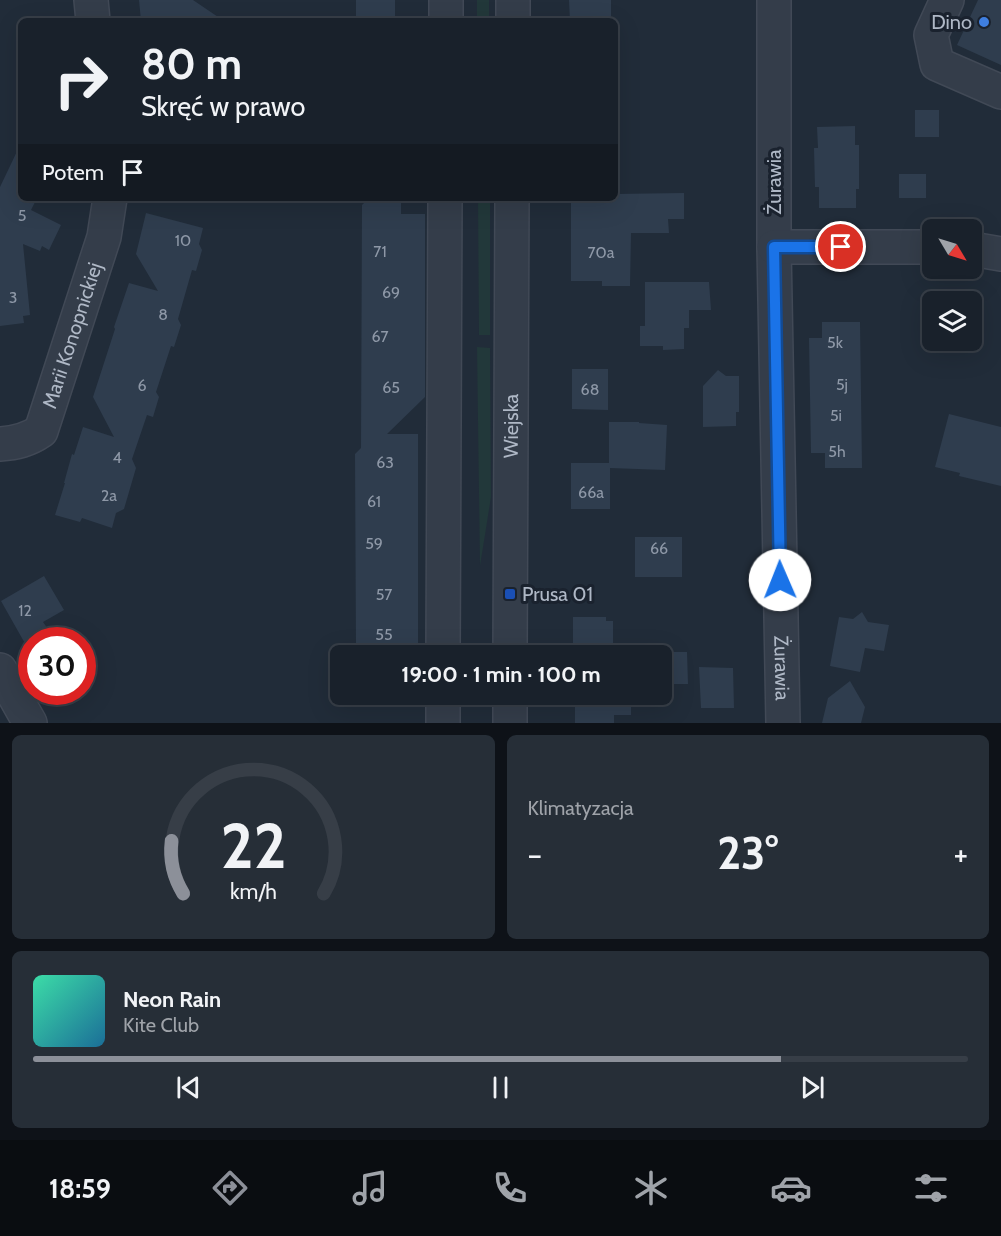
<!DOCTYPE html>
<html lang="pl">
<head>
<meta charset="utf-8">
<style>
  body { margin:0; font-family:Cabin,sans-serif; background:#262e37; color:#f1f3f6; height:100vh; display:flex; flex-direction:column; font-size:22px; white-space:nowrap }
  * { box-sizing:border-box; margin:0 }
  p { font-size:20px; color:#9fa3a9 }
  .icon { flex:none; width:33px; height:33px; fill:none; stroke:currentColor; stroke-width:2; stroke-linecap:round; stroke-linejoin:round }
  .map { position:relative; height:723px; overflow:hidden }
  .side { display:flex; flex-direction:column; gap:12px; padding:12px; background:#0e1218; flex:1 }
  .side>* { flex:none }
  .banner { position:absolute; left:18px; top:18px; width:600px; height:183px; border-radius:9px; box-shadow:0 6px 24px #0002,0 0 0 2px #373e47; background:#19212b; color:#f1f3f6; overflow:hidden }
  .needle { width:39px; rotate:128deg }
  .fabs { position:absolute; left:922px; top:219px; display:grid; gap:12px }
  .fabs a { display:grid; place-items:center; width:60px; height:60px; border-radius:9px; background:#19212b; box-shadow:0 6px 24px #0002,0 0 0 2px #373e47; font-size:30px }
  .speed { position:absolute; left:18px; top:627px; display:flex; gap:12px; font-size:30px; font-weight:700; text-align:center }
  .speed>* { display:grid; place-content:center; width:78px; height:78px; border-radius:50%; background:#19212b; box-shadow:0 6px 24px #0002,0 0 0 2px #373e47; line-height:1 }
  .speed .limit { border:9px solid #d22; background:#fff; color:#111 }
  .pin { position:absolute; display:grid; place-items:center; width:51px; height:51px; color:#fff; margin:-26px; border:3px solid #fff; border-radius:50%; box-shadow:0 2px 6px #0007 }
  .me { position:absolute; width:66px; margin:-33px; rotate:359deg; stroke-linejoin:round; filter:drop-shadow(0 0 4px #0008) }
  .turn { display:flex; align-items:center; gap:21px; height:126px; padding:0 24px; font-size:27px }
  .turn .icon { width:78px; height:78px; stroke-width:2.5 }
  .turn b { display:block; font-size:42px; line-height:51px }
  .then { display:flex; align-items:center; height:57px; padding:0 24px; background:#0003; gap:12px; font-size:22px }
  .big { font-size:45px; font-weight:700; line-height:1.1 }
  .side .widget { flex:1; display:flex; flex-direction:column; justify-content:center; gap:9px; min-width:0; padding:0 21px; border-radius:9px; background:#262e37 }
  .side .dial { align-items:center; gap:0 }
  .dial svg { height:156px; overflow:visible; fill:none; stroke:#373e47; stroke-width:7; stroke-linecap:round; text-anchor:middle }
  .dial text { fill:#f1f3f6; stroke:none }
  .song { display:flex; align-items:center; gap:18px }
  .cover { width:72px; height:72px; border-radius:9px; background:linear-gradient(135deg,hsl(160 70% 55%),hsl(200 70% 35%)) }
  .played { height:6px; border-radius:3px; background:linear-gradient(90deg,#8c9099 80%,#373e47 80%) }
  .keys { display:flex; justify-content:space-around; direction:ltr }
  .heat { display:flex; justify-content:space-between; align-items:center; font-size:33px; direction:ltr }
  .side .tiles { flex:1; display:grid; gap:12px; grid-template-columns:1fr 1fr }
  .widget:last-child { grid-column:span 2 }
  .trip { position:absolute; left:330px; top:645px; width:342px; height:60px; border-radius:9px; background:#19212b; box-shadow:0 6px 24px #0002,0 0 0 2px #373e47; font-weight:700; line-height:60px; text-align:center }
  .tab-bar { display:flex; height:96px; justify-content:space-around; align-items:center; background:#0a0d11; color:#9fa3a9 }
  .tab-bar .icon { width:42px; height:42px }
  .tab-bar .current { color:#8c9099 }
  .tab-bar b { font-size:27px; color:#f1f3f6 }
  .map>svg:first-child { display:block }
  .green { fill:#22383a }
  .building { fill:#2f3d4e }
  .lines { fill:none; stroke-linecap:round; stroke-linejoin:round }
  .minor-casing { stroke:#414956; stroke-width:36 }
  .minor { stroke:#343d4a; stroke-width:33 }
  .route-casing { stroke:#114b97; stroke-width:15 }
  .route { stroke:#1a73e8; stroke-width:10 }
  .shop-dot { fill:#3f7fe0; stroke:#1a222e; stroke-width:2 }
  .transit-dot { fill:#1a4fb4; stroke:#1a222e; stroke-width:2 }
  .labels { text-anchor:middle; stroke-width:6; stroke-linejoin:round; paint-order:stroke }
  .number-label { font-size:16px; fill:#8e98a7 }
  .poi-label { font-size:20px; fill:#afb8c6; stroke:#1a222e; text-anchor:end }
  .street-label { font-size:20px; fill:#afb8c6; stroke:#1a222e }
</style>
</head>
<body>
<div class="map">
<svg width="1001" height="723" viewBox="0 0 1001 723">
  <rect width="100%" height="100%" fill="#212c39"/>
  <path class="green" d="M477,0h12v21h-12z
    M478,198h12v137h-11z
    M477,347l13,1 1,149 -11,69z"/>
  <path class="building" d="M139,0h54l31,21h-83z
    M356,0h39v21h-39z
    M569,0h42v21h-41z
    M978,0h23v65l-44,-20z
    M915,110h24v27h-24z
    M855,126v19h4v44h-3v19h-37v-21h-4l-1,-39h4l-1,-21z
    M21,143v55h16l-6,12 30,15 -12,25 -7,-4 -2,5 -17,-7 7,71 -7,1 1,7 -24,3v-139z
    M899,174h27v24h-27z
    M684,193v26h-16l1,14h-38l-1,53h-28v-5h-31v-83h44v-4z
    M369,198h32v16h24v183l-38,37h31v222h-56v-8h-6l-1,-194 6,-6 1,-243z
    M146,213l57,15 -4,16 3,6 -6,21 -4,-1 -14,49 3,6 -7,22 -3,-1 -15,46 3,5 -6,20 -6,-2 -15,44 4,9 -12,41 -8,4 -4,15 -30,-10 -2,4 -25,-7 10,-32h-1l8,-29 2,1 9,-28 31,10 -21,-40 22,-68 -1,-2 15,-44 29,8 -22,-37z
    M645,282h64l2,28h-22v18h-5v21l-21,1v-4h-23v-20h5z
    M822,322h38l2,146h-37v-15h-14l-2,-115h13z
    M572,369h36v41l-36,-1z
    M718,370l8,6h13v36h-3v14l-33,1v-41z
    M949,414l52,13v59l-42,-10 1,-3 -25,-6z
    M609,422h30v1l28,2 -2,45 -55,-2v41h-39v-46h38z
    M635,537h47v40h-47z
    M44,576l20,34 -21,12 7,10 -13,8h-5v4l-5,3 -26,-46z
    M862,612l6,10 21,3 -5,26 -19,-3 -5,24 -30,-6 9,-49 14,2z
    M573,617h33v4h7v29l-26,1v-2h-14z
    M643,652h44l1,32h-26v-28h-19z
    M699,667l34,1 1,40h-33z
    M850,681l15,26 -4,16h-39l6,-25z
    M575,694h56v21h-17v8h-39z"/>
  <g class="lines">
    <g class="minor-casing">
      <g id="minor">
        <path d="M91,0l2,21"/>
        <path id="s1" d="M774,0v247l9,476"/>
        <path d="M947,0l-16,35 6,29 64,28"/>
        <path d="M446,21v-21"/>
        <path d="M513,21v-21"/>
        <path d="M774,247h159"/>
        <path d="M972,249l29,5"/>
        <path id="s2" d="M0,444c16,-1 28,-4 41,-13l63,-194 6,-39"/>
        <path d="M443,656l2,-458"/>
        <path id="s3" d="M510,656l2,-458"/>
        <path d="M0,670l30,53"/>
        <path d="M510,694v29"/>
        <path d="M443,723v-29"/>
      </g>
    </g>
    <use href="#minor" class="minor"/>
  </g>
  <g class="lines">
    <g class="route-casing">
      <path id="route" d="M780,580l-6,-333h67"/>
    </g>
    <use href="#route" class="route"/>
  </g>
  <circle class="shop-dot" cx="984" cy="22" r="6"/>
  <rect class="transit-dot" x="504" y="588" width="12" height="12" rx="3"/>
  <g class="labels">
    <g class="number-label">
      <text x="22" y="221">5</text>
      <text x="183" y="246">10</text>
      <text x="380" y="257">71</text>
      <text x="601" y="258">70a</text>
      <text x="391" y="298">69</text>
      <text x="13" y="303">3</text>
      <text x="163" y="320">8</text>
      <text x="380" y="342">67</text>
      <text x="835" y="348">5k</text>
      <text x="842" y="390">5j</text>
      <text x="142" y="391">6</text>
      <text x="391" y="393">65</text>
      <text x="590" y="395">68</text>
      <text x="836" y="421">5i</text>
      <text x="837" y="457">5h</text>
      <text x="117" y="463">4</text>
      <text x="385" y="468">63</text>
      <text x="591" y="498">66a</text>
      <text x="109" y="501">2a</text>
      <text x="374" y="507">61</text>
      <text x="374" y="549">59</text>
      <text x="659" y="554">66</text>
      <text x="384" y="600">57</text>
      <text x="25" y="616">12</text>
      <text x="384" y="640">55</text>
    </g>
    <g class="poi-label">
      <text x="972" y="29">Dino</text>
      <text x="522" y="601" text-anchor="start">Prusa 01</text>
    </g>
    <g class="street-label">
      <text transform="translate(774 182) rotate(-90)" y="7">Żurawia</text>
      <text dy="7" stroke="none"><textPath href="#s2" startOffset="144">Marii Konopnickiej</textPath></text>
      <text dy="7" stroke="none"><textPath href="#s3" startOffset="230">Wiejska</textPath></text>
      <text dy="7" stroke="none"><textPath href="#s1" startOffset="668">Żurawia</textPath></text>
    </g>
  </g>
</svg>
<div class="fabs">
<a><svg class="needle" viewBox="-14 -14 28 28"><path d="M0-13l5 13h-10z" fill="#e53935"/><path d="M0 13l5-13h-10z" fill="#9fa3a9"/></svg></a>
<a><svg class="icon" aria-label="layers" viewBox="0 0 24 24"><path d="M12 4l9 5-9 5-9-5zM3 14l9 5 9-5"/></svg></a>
</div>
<div class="speed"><div class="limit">30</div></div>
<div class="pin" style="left:841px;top:247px;background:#d93025"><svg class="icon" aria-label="arrive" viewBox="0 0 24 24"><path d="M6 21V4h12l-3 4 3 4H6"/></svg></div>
<svg class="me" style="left:780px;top:580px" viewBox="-20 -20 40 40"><circle r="19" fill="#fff"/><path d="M0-13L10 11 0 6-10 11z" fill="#1a73e8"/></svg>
<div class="trip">19:00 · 1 min · 100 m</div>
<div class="banner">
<div class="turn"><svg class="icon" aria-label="right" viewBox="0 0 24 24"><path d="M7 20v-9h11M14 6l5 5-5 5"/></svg><div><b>80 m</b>Skręć w prawo</div></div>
<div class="then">Potem<svg class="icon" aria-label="arrive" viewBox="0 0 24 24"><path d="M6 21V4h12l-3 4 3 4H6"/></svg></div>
</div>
</div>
<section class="side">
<div class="tiles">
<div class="widget dial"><svg viewBox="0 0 100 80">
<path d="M14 69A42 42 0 1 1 86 69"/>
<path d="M14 69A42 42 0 0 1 8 42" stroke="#8c9099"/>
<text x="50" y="56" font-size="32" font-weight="700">22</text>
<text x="50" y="72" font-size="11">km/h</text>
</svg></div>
<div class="widget"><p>Klimatyzacja</p>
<div class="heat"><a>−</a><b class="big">23°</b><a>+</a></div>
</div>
<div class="widget">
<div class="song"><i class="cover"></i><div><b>Neon Rain</b><p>Kite Club</p></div></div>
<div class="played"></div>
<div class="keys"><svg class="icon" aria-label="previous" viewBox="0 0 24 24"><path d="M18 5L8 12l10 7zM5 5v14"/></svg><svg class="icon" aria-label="pause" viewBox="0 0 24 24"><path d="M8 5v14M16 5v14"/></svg><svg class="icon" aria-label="next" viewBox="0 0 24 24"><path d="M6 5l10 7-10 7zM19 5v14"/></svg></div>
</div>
</div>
</section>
<nav class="tab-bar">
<b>18:59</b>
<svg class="icon current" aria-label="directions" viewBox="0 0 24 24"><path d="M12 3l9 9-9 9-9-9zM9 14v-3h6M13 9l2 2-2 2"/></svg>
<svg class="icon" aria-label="music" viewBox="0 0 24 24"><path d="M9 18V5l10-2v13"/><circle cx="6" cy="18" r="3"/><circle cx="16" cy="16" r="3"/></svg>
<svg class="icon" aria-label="phone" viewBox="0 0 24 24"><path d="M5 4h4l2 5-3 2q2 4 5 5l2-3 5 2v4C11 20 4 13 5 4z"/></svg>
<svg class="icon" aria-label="climate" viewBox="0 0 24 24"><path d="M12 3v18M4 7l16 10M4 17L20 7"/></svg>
<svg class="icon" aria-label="car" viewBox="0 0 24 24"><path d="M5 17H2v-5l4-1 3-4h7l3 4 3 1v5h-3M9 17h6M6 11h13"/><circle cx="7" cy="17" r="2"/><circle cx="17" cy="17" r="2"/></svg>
<svg class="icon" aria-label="filters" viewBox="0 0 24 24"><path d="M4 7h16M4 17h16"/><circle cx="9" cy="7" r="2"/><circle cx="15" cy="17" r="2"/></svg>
</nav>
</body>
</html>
